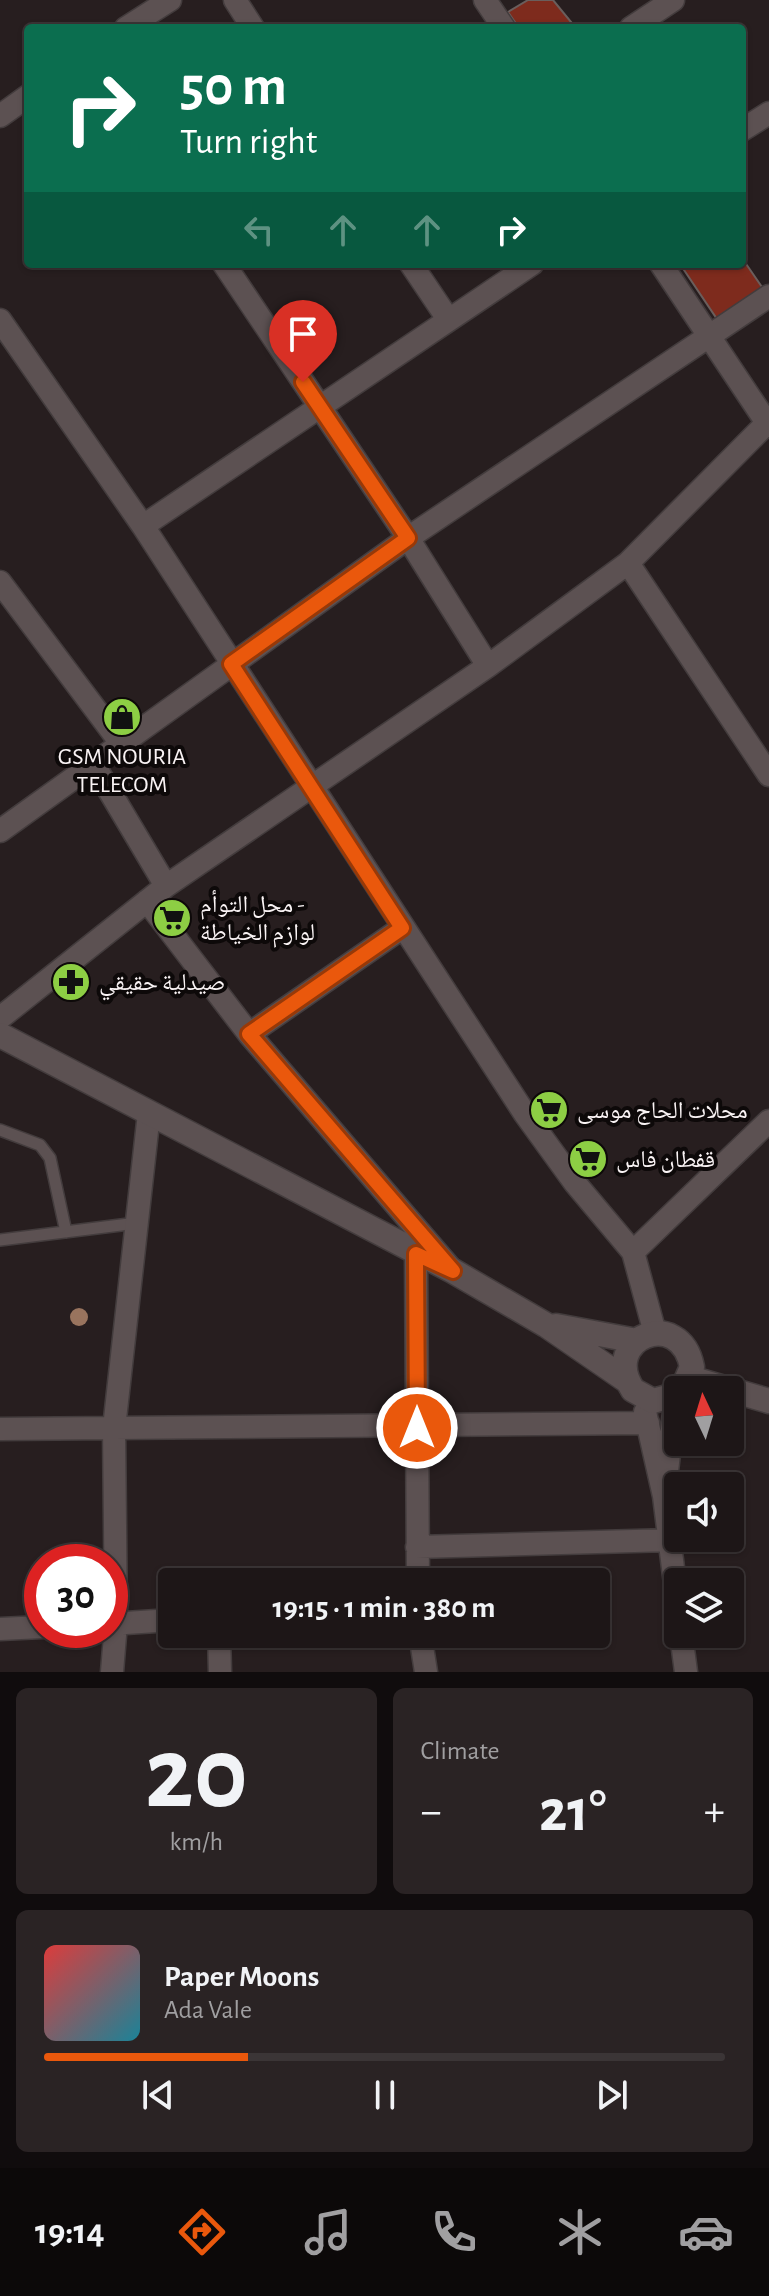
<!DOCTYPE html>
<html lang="en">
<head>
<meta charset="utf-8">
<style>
  body { margin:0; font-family:"Alegreya Sans","Noto Naskh Arabic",sans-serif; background:#2a2324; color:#f1f3f6; height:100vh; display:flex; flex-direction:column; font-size:30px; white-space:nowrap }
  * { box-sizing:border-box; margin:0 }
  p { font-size:26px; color:#a09fa1 }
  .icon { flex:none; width:44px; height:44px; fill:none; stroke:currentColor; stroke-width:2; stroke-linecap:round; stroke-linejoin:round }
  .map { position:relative; height:1672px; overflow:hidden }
  .sheet { display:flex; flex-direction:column; gap:16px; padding:16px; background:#100c0d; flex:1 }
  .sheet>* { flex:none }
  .hud { position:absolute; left:24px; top:24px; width:722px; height:244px; border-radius:8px; box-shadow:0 2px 6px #0004,0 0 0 2px #3b3536; background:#0b6e4f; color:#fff; overflow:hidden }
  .needle { width:52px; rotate:356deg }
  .buttons { position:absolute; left:664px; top:1376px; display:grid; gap:16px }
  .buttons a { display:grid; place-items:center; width:80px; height:80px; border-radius:8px; background:#1d1617; box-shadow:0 2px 6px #0004,0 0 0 2px #3b3536; font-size:40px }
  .speed { position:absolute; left:24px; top:1544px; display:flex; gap:16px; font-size:40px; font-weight:700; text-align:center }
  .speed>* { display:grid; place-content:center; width:104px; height:104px; border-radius:50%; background:#1d1617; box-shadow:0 2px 6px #0004,0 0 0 2px #3b3536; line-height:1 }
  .speed .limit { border:12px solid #d22; background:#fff; color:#111 }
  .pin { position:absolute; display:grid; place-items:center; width:68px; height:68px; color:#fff; margin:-82px -34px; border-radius:50% 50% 50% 0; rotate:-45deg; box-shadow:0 0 8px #0007 }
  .pin .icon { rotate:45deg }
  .me { position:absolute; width:88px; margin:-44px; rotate:0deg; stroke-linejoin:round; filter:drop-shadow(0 0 6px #0008) }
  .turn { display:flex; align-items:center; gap:28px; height:168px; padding:0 24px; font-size:36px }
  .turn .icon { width:104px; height:104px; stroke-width:2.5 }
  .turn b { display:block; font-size:56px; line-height:68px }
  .lanes { display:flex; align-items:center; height:76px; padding:0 24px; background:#0003; justify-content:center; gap:40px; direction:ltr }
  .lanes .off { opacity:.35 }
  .big { font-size:60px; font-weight:600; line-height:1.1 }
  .sheet .widget { flex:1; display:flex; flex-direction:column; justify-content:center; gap:12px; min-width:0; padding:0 28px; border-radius:12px; background:#2a2324 }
  .sheet .dial { align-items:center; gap:0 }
  .dial b { font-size:104px; line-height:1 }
  .song { display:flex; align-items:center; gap:24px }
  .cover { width:96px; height:96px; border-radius:12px; background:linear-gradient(135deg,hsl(0 70% 55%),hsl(190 70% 35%)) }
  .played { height:8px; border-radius:4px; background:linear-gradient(90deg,#ea580c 30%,#3b3536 30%) }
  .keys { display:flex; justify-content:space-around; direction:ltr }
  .heat { display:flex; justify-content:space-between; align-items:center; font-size:44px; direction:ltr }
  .sheet .tiles { flex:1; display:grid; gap:16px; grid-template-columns:1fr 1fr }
  .widget:last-child { grid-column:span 2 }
  .trip { position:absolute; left:158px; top:1568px; width:452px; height:80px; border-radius:8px; background:#1d1617; box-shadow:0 2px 6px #0004,0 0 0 2px #3b3536; font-weight:600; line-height:80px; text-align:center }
  .tab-bar { display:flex; height:128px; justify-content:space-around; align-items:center; background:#0c0909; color:#a09fa1 }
  .tab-bar .icon { width:56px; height:56px }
  .tab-bar .active { color:#ea580c }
  .tab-bar b { font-size:36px; color:#f1f3f6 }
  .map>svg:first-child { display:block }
  .building { fill:#7e2b1d; stroke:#6a5e5c; stroke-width:2 }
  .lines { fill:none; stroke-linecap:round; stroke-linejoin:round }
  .service-casing { stroke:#433c3d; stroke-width:14 }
  .minor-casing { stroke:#433c3d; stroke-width:25 }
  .tertiary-casing { stroke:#433c3d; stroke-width:27 }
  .service { stroke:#5c5152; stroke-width:11 }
  .minor { stroke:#5c5152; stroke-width:22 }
  .tertiary { stroke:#5c5152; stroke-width:24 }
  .tree { fill:#99745e }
  .route-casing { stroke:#983908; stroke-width:20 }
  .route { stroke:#ea580c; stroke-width:14 }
  .labels { text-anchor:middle; stroke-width:8; stroke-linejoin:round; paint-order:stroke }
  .poi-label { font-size:24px; fill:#f9f3f4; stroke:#0d0909; text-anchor:start }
</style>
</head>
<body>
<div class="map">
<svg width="769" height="1672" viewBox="0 0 769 1672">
  <rect width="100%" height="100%" fill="#271e1f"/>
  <path class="building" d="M528,0h25l23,28h-57l-11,-16z
    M742,258l24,35 -45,32 -41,-61h62z"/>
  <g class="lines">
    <g class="service-casing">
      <path id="service" d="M0,1130l40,15 10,13 16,74
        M0,1240l137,-17"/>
    </g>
    <g class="minor-casing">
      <path id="minor" d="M235,0l18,28
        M485,0l19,28
        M126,28l44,-28
        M631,28l42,-28
        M0,116l28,-20
        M742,130l27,-17
        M224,264l184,274 80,128
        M411,264l37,55
        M661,264l108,162
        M0,320l143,206 382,588 50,69 58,69 22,81
        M143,526l389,-262
        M628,563l141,212
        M0,582l123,164
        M94,765l72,121
        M0,831l408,-293 361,-242
        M147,901l102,133 203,236
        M0,1018l166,-132 322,-220 140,-103 139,-140
        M249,1034l153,-106
        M633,1252l136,-131
        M416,1254l2,328
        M645,1412l19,84 14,112
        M0,1429l648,-6
        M666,1479l10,-83
        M417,1547l253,-7
        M110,1624l62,-4
        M0,1629l42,-2
        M219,1634l1,38
        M420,1634l6,38
        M681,1634l5,38
        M112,1672l4,-49 -2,-195 35,-315"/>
    </g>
    <g class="tertiary-casing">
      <path id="tertiary" d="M0,1035l453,236 93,54 80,55
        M556,1326l81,15
        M690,1378l79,23
        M678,1394l-25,7 -20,-11c-34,-51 47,-85 59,-23l-10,23"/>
    </g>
    <use href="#service" class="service"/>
    <use href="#minor" class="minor"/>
    <use href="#tertiary" class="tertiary"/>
  </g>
  <circle class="tree" cx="79" cy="1317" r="9"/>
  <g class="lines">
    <g class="route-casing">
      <path id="route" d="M303,382l105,156 -177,126 171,264 -153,106 204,237 -37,-17 1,174"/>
    </g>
    <use href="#route" class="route"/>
  </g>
  <defs>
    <g id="shop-disc" transform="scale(2)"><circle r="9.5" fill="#8dce44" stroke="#0d0909"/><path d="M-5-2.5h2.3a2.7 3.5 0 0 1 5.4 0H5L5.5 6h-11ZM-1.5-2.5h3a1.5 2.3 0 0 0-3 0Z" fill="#111"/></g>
    <g id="supermarket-disc" transform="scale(2)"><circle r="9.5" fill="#8dce44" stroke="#0d0909"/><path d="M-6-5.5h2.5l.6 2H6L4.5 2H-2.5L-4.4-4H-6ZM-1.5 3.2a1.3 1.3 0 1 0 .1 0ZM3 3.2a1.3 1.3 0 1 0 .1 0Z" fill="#111"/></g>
    <g id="pharmacy-disc" transform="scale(2)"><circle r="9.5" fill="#8dce44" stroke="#0d0909"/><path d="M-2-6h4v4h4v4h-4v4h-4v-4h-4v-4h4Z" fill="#111"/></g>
  </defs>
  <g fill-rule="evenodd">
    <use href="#shop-disc" x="122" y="717"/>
    <use href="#supermarket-disc" x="172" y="918"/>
    <use href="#pharmacy-disc" x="71" y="982"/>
    <use href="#supermarket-disc" x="549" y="1110"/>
    <use href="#supermarket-disc" x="588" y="1159"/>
  </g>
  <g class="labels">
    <g class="poi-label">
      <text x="122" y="764" text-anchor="middle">GSM NOURIA<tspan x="122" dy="28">TELECOM</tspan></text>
      <text x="200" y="912">محل التوأم -<tspan x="200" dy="28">لوازم الخياطة</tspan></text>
      <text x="99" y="990">صيدلية حقيقي</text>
      <text x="577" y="1118">محلات الحاج موسى</text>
      <text x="616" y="1167">قفطان فاس</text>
    </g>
  </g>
</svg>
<div class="buttons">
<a><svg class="needle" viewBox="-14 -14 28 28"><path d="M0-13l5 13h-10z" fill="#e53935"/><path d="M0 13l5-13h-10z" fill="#a09fa1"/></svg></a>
<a><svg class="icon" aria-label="sound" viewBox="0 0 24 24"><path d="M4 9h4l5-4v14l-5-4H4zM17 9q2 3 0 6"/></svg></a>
<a><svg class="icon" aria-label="layers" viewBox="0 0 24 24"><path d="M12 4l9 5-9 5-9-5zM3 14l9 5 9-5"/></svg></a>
</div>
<div class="speed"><div class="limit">30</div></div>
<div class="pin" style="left:303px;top:382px;background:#d93025"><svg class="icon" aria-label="arrive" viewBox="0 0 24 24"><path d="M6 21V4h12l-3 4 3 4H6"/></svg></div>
<svg class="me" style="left:417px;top:1428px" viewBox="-20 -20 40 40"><circle r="17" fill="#ea580c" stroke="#fff" stroke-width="3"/><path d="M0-11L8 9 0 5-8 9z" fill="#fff"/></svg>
<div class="trip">19:15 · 1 min · 380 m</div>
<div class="hud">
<div class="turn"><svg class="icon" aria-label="right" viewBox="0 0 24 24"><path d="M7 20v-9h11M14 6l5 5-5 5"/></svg><div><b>50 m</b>Turn right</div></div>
<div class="lanes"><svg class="icon off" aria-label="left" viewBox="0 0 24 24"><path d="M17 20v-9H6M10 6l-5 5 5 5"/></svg><svg class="icon off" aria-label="ahead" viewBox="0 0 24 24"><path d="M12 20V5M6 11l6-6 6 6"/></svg><svg class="icon off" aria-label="ahead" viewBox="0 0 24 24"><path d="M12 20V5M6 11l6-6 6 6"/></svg><svg class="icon" aria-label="right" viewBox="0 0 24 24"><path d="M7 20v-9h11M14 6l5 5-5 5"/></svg></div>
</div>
</div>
<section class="sheet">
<div class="tiles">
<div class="widget dial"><b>20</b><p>km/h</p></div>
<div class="widget"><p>Climate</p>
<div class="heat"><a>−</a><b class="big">21°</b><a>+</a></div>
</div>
<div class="widget">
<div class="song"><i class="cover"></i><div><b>Paper Moons</b><p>Ada Vale</p></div></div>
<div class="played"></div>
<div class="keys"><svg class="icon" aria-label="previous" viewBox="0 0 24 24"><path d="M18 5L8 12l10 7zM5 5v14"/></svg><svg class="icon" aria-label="pause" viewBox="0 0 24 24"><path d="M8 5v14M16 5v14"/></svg><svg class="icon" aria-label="next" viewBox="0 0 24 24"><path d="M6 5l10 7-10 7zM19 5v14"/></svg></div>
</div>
</div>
</section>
<nav class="tab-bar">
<b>19:14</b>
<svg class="icon active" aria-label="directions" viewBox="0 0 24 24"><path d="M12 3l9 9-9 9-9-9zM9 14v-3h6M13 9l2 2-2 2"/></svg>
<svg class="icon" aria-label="music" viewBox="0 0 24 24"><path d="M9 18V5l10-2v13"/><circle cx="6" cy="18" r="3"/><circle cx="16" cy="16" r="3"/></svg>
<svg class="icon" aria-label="phone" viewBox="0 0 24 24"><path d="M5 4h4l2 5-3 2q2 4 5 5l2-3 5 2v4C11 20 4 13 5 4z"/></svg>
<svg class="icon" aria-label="climate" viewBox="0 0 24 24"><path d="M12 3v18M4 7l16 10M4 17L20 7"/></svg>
<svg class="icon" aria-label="car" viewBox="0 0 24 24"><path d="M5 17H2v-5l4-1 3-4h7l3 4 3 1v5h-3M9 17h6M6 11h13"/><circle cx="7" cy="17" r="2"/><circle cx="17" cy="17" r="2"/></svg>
</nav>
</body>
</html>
